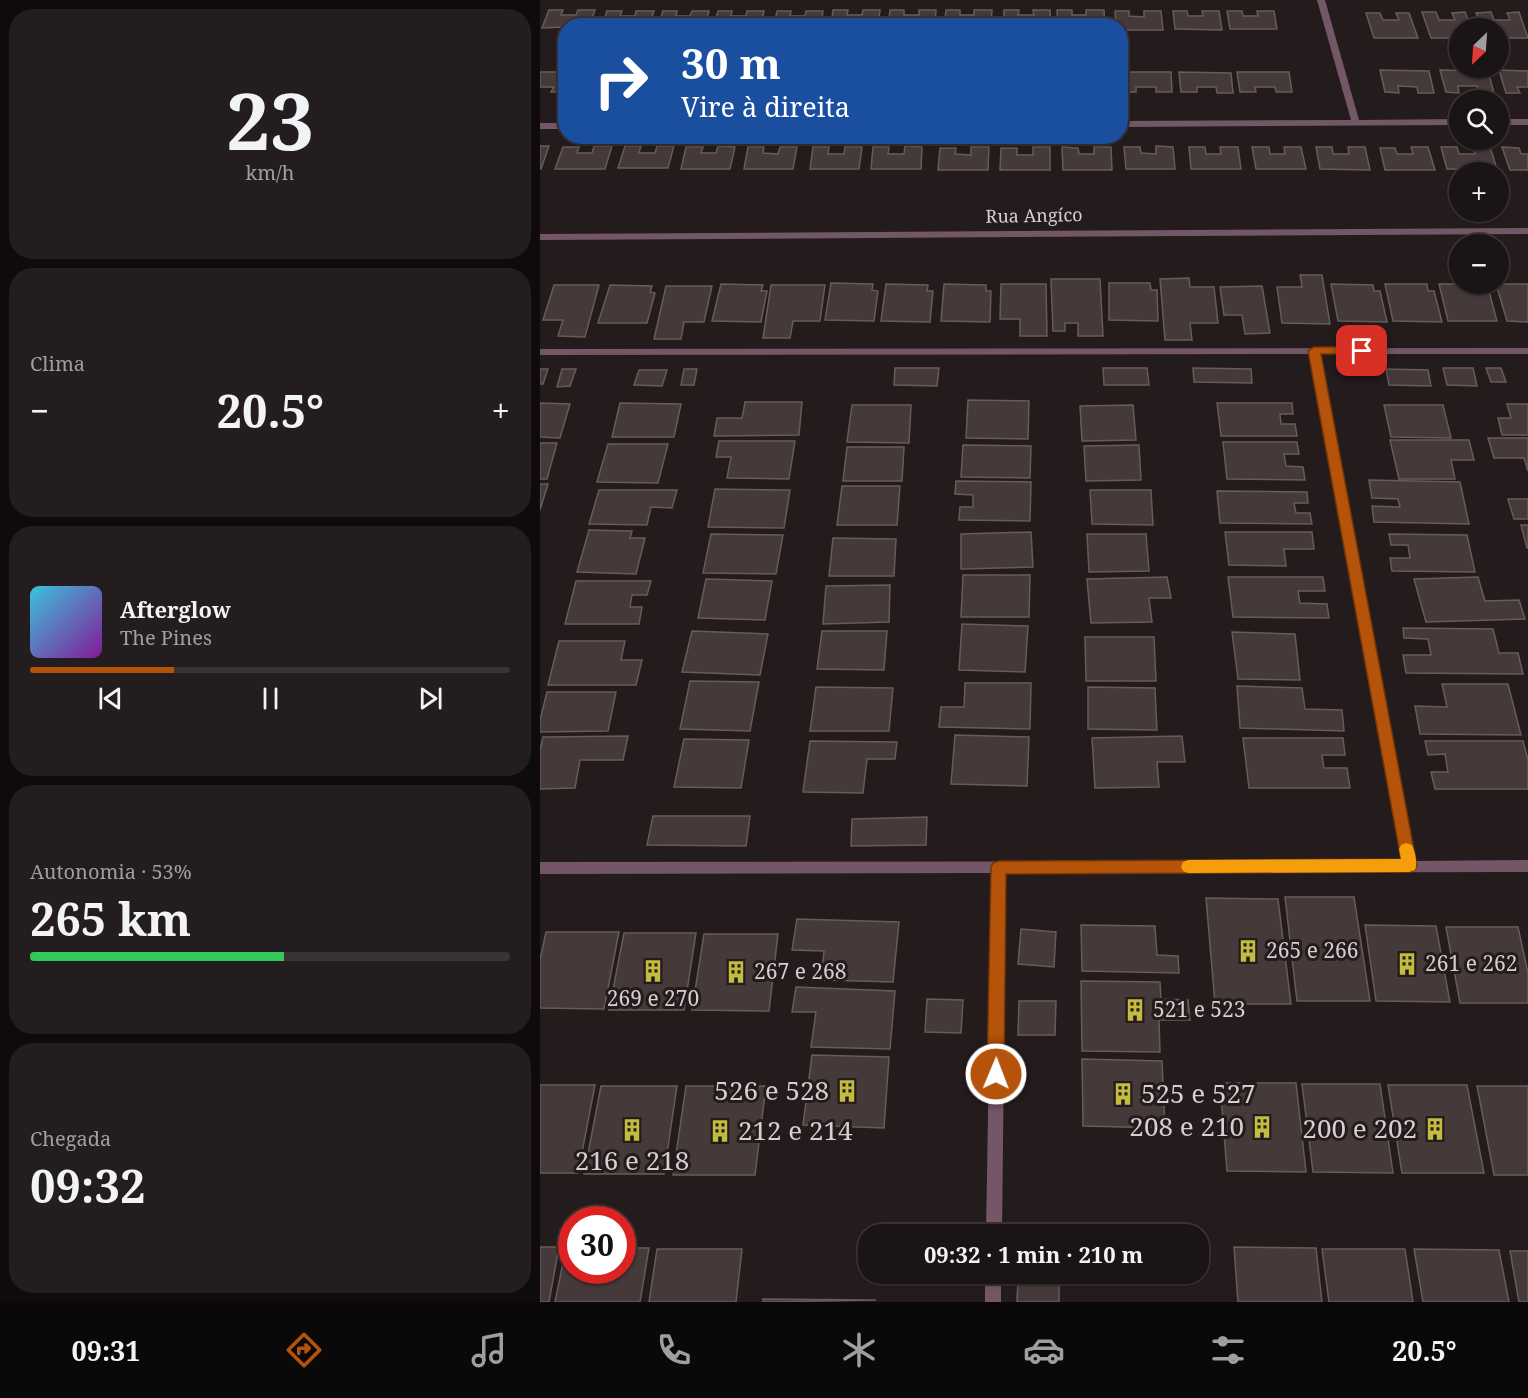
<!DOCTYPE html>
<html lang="pt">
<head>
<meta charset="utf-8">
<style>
  body { margin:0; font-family:"Noto Serif",serif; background:#241d1f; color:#f1f3f6; height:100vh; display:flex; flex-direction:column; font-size:22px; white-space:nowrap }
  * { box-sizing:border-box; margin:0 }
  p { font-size:20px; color:#a09ea1 }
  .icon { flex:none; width:33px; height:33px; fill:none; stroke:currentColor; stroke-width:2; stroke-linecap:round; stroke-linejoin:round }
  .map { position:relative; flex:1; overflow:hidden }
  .sheet { display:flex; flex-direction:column; gap:9px; padding:9px; background:#0f0b0c; width:540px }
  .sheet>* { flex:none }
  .top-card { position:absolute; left:18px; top:18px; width:570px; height:126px; border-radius:24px; box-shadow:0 2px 4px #0004,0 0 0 2px #393335; background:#1a4fa0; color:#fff; overflow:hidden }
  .needle { width:39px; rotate:205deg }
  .buttons { position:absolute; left:909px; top:18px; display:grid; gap:12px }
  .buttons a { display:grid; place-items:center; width:60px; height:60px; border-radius:50%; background:#1b1416; box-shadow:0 2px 4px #0004,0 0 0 2px #393335; font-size:30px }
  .speed { position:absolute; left:18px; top:1206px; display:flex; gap:12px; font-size:30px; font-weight:700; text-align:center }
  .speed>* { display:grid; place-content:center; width:78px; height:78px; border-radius:50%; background:#1b1416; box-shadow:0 2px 4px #0004,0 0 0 2px #393335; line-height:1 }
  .speed .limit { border:9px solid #d22; background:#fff; color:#111 }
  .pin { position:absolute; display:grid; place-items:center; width:51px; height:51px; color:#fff; margin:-26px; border-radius:12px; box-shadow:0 3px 9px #0006 }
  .me { position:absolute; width:66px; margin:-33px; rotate:1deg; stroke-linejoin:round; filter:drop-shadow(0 0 4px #0008) }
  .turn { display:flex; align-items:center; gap:21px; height:126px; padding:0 24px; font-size:27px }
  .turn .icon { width:78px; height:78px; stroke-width:2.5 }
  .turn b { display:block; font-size:42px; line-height:51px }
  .big { font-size:45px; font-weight:700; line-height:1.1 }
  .sheet .tile { flex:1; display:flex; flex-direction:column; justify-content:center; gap:9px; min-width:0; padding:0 21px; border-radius:24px; background:#241d1f }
  .sheet .dial { align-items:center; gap:0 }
  .dial b { font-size:78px; line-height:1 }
  .song { display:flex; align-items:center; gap:18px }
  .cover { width:72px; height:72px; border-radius:9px; background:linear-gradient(135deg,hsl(190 70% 55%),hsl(290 70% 35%)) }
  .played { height:6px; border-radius:3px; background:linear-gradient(90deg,#b45309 30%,#393335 30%) }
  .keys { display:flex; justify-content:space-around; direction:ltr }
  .heat { display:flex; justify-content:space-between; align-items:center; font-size:33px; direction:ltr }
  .charge { height:9px; border-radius:4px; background:linear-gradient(90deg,#34c759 53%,#393335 0) }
  .trip { position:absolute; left:318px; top:1224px; width:351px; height:60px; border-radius:24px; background:#1b1416; box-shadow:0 2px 4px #0004,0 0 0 2px #393335; font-weight:700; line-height:60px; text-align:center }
  .tab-bar { display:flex; height:96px; justify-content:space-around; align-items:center; background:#0b0809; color:#a09ea1 }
  .tab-bar .icon { width:42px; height:42px }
  .tab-bar .current { color:#b45309 }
  .tab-bar b { font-size:27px; color:#f1f3f6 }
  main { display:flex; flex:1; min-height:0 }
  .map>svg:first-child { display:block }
  .building { fill:#453a39; stroke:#685c5b; stroke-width:1.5 }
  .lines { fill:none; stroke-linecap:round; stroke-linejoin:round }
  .minor { fill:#745767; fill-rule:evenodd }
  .route { fill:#b45309; stroke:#753606; stroke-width:1.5 }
  .slow { fill:#f59e0b }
  .labels { text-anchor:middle; stroke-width:6; stroke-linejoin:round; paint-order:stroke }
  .far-street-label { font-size:18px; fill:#d6cfd0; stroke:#241b1d }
  .poi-label { font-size:21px; fill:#d6cfd0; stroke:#241b1d; text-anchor:start }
  .near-poi-label { font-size:26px; fill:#d6cfd0; stroke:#241b1d; text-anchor:end }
</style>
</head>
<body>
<main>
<section class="sheet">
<div class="tile dial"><b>23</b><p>km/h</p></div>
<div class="tile"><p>Clima</p>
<div class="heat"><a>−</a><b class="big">20.5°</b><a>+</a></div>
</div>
<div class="tile">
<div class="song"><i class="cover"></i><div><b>Afterglow</b><p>The Pines</p></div></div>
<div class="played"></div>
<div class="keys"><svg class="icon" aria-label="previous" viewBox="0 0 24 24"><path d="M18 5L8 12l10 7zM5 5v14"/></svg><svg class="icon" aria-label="pause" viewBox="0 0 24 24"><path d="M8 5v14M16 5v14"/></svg><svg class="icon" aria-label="next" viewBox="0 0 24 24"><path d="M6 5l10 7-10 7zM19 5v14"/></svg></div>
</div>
<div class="tile"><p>Autonomia · 53%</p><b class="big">265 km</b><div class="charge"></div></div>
<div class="tile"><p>Chegada</p><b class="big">09:32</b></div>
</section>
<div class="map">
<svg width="988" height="1302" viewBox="0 0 988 1302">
  <rect width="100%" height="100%" fill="#241b1d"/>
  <path class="building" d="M9,10h14l-2,5h15l2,-5h17l-6,16 -47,2z
    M293,10h15l-1,5h15l1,-5h17l-2,16h-47z
    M350,10h14v5h15v-5h17l-1,16h-47z
    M406,10h14v5h14v-5h18l-1,16h-47z
    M464,10h15l-1,5h16l-1,-5h17l1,16h-47z
    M517,10h15v5h14v-5h18l1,16h-47z
    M67,11h15l-2,5h15l1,-5h18l-5,15h-47z
    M123,11h14l-1,5h14l2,-5h17l-4,15h-47z
    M178,11h14l-1,5h15l1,-5h17l-3,15h-47z
    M237,11h14l-1,5h15l1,-5h17l-2,15h-47z
    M575,11h14v5l15,1v-6h17l2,19h-43v-4h-4z
    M633,11h14l1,5h15l-1,-5h17l3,19 -47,-1z
    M687,11h15l1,5h15l-1,-5h17l3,18h-47z
    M882,12h14l3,8h16l-3,-7 13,-1 6,16h-11v10h-29z
    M951,12l3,8h16l-3,-7 12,-1 9,26h-30v-10h-15l-7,-15z
    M826,13h14l3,7h16l-3,-7h13l9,25h-44z
    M840,70l49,1 5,22h-16l-1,-6 -19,-1 1,7 -14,-1z
    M900,70l48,1 6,22 -15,-1 -2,-6h-19l1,7 -13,-1z
    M959,70l29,1v16h-11l3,6h-14z
    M0,72h26v20h-15l3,-5h-14z
    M580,72h51l1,20h-16v-5h-20v5h-16z
    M639,72l52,1 2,20h-16l-1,-6h-19v5h-16z
    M697,72h52l3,20h-16l-1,-5h-20l1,5h-16z
    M0,146h9l-8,23h-1z
    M54,146h18l-7,23h-50l8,-22h16l-2,6h15z
    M85,146h16l-2,7h16l2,-7h17l-6,22h-50z
    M178,146l17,1 -5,22h-49l5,-22h17l-2,6h15z
    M365,146l17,1 -1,22h-50l2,-22h16l-1,7h16z
    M616,146l17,1 2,22h-49l-2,-22h16l1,6 15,1z
    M208,147h16l-1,6 15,1 2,-7h17l-4,22h-49z
    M273,147h16l-1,7h16l1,-7h17l-3,22h-49z
    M431,147h18l-1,23h-50l2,-22h16l-1,6 16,1z
    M493,147h17v23h-50l1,-22h16v7h16z
    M522,147l16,1 1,6h15v-7h17l1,23h-49z
    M649,147h16l1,7h15l-1,-7h18l3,22h-50z
    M712,147h17l1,7h15l-1,-7h17l5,22h-50z
    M776,147h16l1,7h16l-1,-7h17l5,23 -50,-1z
    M871,147h17l7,23h-50l-5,-22h15l2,6h16z
    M901,147h16l2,7h16l-2,-7h17l7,22h-50z
    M962,147l17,1 2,6h7v16h-18z
    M760,275h22l8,49 -48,-1 -5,-36h25z
    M649,278l1,9h24l4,36h-28l2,17h-27l-5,-61z
    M511,279h49l3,57h-25v-13h-13v8h-12z
    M291,283l42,1 -1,6 6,1 -4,30 -49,-1z
    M569,283h41l1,7h6l1,31 -49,-1z
    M181,284l42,1 -2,6h6l-6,31 -49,-1z
    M346,284l42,1 -1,6h6l-3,31 -49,-1z
    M404,284l42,1v6h5l-1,31 -49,-1z
    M461,284h45l1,52h-27v-17h-20z
    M791,284l42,1 1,6h6l7,31 -49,-1z
    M845,284h42l1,7h6l8,31 -49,-1z
    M899,284h42l2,7h6l8,30h-49z
    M956,284h32v38l-21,-1z
    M14,285h45l-14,52 -27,-1 5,-16h-20z
    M70,285l42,1 -2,6 5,1 -8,30h-49z
    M231,285h54l-5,36h-27l-3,17h-27z
    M126,286h46l-8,36h-20l-3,17h-27z
    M722,286l8,47 -25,1 -3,-19h-18l-4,-28z
    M355,368h44l-2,18 -43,-1z
    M563,368h44l2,17h-45z
    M653,368l58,1 1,14 -58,-1z
    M903,368h30l4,18 -30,-1z
    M946,368h15l5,14h-15z
    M0,369h8l-5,15h-3z
    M22,369h14l-6,17 -13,1z
    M144,369h13l-3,16h-13z
    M846,369l42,1 3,16 -42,-1z
    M99,370h28l-5,16 -28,-1z
    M428,400l61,1 -1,38 -62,-1z
    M205,402h57l-3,33 -85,1 3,-18h25z
    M0,403l30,1 -10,34 -20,-1z
    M80,403l61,1 -7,33h-62z
    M677,403h75l1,11h-13l1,10h14l2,12h-76z
    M967,404h21v31h-26l-4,-17h13z
    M312,405h59l-2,38 -62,-1z
    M593,405l3,35 -54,1 -2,-35z
    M844,405h59l8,33 -60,-1z
    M948,438h40v33l-4,-13h-30z
    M850,440h79l5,20h-23l4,19h-56z
    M179,441h76l-6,38 -62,-1 4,-21h-15z
    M683,442h74l2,12h-15l2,12 17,1 2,13 -78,-1z
    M0,443h17l-10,36h-7z
    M68,444h60l-10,39 -61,-1z
    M423,445l68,1 -1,32 -69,-1z
    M599,445l2,35 -55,1 -2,-35z
    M307,447h57l-2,34h-59z
    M829,480l91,2 9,42 -95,-2 -2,-16 28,1 -2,-8 -26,-1z
    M416,481l75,1 -1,39 -71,-1 1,-13h13v-12l-18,-1z
    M0,484h8l-8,26z
    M302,486h58l-3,39h-60z
    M175,489l75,1 -6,38 -76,-1z
    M59,490h78l-5,18 -21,-1 -4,18 -58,-1z
    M550,490h61l2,35 -61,-1z
    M677,491l90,1 1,11h-14l2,10h14l2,11 -92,-1z
    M968,499h20v20h-14z
    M981,525h7v23h-1z
    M49,530l43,1 -2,7h15l-9,36 -59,-2z
    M491,532l2,35 -72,2v-35z
    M685,532h87l2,17h-30l2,17 -57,-1z
    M171,534l72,1 -7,39 -73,-1z
    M547,534h59l3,37 -60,1z
    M849,534l78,1 8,37 -83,-1 -2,-13h20l-2,-13h-17z
    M293,538l63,1 -2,37h-65z
    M423,575h67l-1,42h-68z
    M627,577l4,21h-22l3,24 -61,1 -4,-44z
    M688,577h95l2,14h-27l2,12 27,1 2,14 -96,-1z
    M938,577l7,24 34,-1 6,19 -99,3 -12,-43z
    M166,579l66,2 -7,39 -67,-2z
    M36,581h75l-4,14h-15l-2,12h12l-3,17h-74z
    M350,585l-1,37 -66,2 3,-38z
    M422,624l66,2 -3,46 -66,-2z
    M863,628l90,1 6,24h19l5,21 -117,-1 -3,-18h28l-3,-16 -24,-1z
    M152,631l76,3 -8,41 -78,-3z
    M282,631h65l-3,39 -67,-1z
    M692,632l63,2 5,46 -62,-1z
    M545,637h69l2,44h-70z
    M19,641h66l-4,19h21l-6,25h-88z
    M150,681l69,1 -9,49 -70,-2z
    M425,683h66l-1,46 -91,-2 2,-20h23z
    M902,684h66l13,51 -101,-1 -5,-28 32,1z
    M697,686l65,2 3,21 37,1 2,21 -104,-3z
    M276,687l77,1 -4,43h-79z
    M548,687l67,1 2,42 -69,-1z
    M7,692h69l-8,39 -68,1v-12z
    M415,735l74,2 -2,49 -76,-2z
    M88,736l-5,24h-43l-5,28 -35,1v-39l3,-13z
    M642,736l3,26h-28l2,25 -64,1 -3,-50z
    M703,738h100l2,17h-23l2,13h23l3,20h-101z
    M144,739l65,1 -8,48 -67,-1z
    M270,741l87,1 -2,17h-28l-4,34 -60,-1z
    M885,741h98l5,19v29h-93l-4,-17h17l-3,-18 -17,1z
    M113,816h97l-4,30 -99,-1z
    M387,817l-1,28 -75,1 1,-27z
    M745,897h69l16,104h-73z
    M666,898l72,1 13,105h-76z
    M257,919l102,3 -6,60 -72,-2 3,-29 -32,-1z
    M541,925l74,1 2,29 21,1 1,17 -97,-2z
    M825,925l71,1 14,76 -74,-1z
    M906,927h72l10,46v30h-68z
    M481,929l35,3 -2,35 -36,-3z
    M6,932h73l-15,77 -64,-1v-48z
    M84,933h72l-12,77h-75z
    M164,934h74l-9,77 -77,-1z
    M541,981l79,1 1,17 27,1 2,20h-31l1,32 -78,-1z
    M256,987l99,4 -5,58 -79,-2 5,-35h-24z
    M387,999l36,1 -2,33 -36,-1z
    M479,1001h37l-1,34h-37z
    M272,1055l77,2 -5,71 -81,-3z
    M542,1059l80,2 3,67 -82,-2z
    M680,1083h76l10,89 -79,-1z
    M762,1084h78l13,89 -80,-1z
    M0,1085h55l-17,88h-38z
    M848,1085h79l17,88h-82z
    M61,1086h76l-13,88h-80z
    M146,1086h80l-11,89h-82z
    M937,1086h51v89h-34z
    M0,1247h19l-10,55h-9z
    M694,1247l82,1 6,54h-84z
    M26,1248h6v22h50v-22h27l-9,54h-85z
    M117,1249h85l-6,53h-87z
    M782,1249h83l8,53h-84z
    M874,1249l85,1 10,52h-86z
    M970,1251h18v51h-9z
    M478,1279l41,1v22h-42z
    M223,1299l113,1 -113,2z"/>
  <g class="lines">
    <path class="minor" d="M777,0h8l34,120 101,-1v6l-340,2v-6l231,-1z
      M958,119h30v6h-30z
      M0,123h26v6h-26z
      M988,228v6l-988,6v-6z
      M988,348v6h-208l95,507 113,-1v12l-522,1 -4,361h-16l6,-361 -452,1v-12l861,-1 -91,-507 -770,1v-6z
      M445,1274h16v28h-16z"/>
  </g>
  <path class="route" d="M774,347h48l5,4 -5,3h-41l96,512 -2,4 -6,2 -403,2 -2,200 -2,6 -6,2 -6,-2 -3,-6 4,-207 2,-4 6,-2 402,-2 -93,-508z"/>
  <path class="slow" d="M866,843l6,2c3,7 6,18 3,25l-6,2 -221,1 -5,-2 -2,-4 2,-5 5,-2 213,-1 -2,-10 2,-4z"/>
  <defs>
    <g id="building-bare" transform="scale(1.8)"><path d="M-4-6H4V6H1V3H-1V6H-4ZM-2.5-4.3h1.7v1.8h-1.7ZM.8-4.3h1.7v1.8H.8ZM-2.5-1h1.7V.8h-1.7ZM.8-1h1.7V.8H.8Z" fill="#c4bc3e" stroke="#241b1d" stroke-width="2.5" paint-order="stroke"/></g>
  </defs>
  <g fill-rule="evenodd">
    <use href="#building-bare" x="708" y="951"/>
    <use href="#building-bare" x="867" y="964"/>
    <use href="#building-bare" x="113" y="971"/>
    <use href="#building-bare" x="196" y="972"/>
    <use href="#building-bare" x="595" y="1010"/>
    <use href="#building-bare" x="307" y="1091"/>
    <use href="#building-bare" x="583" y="1094"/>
    <use href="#building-bare" x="722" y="1127"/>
    <use href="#building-bare" x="895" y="1129"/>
    <use href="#building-bare" x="92" y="1130"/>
    <use href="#building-bare" x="180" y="1131"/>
  </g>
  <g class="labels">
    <g class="far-street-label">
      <text transform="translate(494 216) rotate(-1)" y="6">Rua Angíco</text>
    </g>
    <g class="poi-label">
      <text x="726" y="958">265 e 266</text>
      <text x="885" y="971">261 e 262</text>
      <text x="214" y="979">267 e 268</text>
      <text x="113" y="1006" text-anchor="middle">269 e 270</text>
      <text x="613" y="1017">521 e 523</text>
    </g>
    <g class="near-poi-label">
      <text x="289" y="1100">526 e 528</text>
      <text x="601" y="1103" text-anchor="start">525 e 527</text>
      <text x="704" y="1136">208 e 210</text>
      <text x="877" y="1138">200 e 202</text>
      <text x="198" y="1140" text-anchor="start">212 e 214</text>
      <text x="92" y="1170" text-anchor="middle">216 e 218</text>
    </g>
  </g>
</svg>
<div class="buttons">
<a><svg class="needle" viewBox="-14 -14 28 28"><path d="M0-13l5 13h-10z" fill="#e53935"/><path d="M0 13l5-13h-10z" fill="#a09ea1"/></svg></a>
<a><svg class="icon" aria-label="search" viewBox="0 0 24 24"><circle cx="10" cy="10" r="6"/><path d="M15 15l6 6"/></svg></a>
<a>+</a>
<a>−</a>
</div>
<div class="speed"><div class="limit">30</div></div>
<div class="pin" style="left:822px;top:351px;background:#d93025"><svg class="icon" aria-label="arrive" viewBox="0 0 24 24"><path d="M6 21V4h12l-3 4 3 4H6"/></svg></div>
<svg class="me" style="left:456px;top:1074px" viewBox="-20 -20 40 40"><circle r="17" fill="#b45309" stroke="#fff" stroke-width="3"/><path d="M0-11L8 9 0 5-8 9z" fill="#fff"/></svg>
<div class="trip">09:32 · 1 min · 210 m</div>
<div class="top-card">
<div class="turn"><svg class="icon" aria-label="right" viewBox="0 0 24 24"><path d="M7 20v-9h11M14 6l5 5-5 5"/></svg><div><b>30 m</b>Vire à direita</div></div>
</div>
</div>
</main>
<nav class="tab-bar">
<b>09:31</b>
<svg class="icon current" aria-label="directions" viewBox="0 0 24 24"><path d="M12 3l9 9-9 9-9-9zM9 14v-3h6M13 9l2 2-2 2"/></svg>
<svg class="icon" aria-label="music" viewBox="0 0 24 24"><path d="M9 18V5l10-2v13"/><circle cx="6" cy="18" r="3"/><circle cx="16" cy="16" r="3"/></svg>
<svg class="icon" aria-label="phone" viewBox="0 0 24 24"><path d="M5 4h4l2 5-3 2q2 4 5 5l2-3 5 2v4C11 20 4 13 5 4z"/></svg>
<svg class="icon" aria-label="climate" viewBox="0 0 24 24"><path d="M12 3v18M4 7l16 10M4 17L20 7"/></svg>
<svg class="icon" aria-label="car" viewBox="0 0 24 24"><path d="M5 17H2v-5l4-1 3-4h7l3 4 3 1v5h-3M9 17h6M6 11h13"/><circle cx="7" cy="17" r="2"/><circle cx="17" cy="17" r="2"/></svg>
<svg class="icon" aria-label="filters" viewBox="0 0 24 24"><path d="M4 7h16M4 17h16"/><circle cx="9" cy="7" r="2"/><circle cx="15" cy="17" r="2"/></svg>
<b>20.5°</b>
</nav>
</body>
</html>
